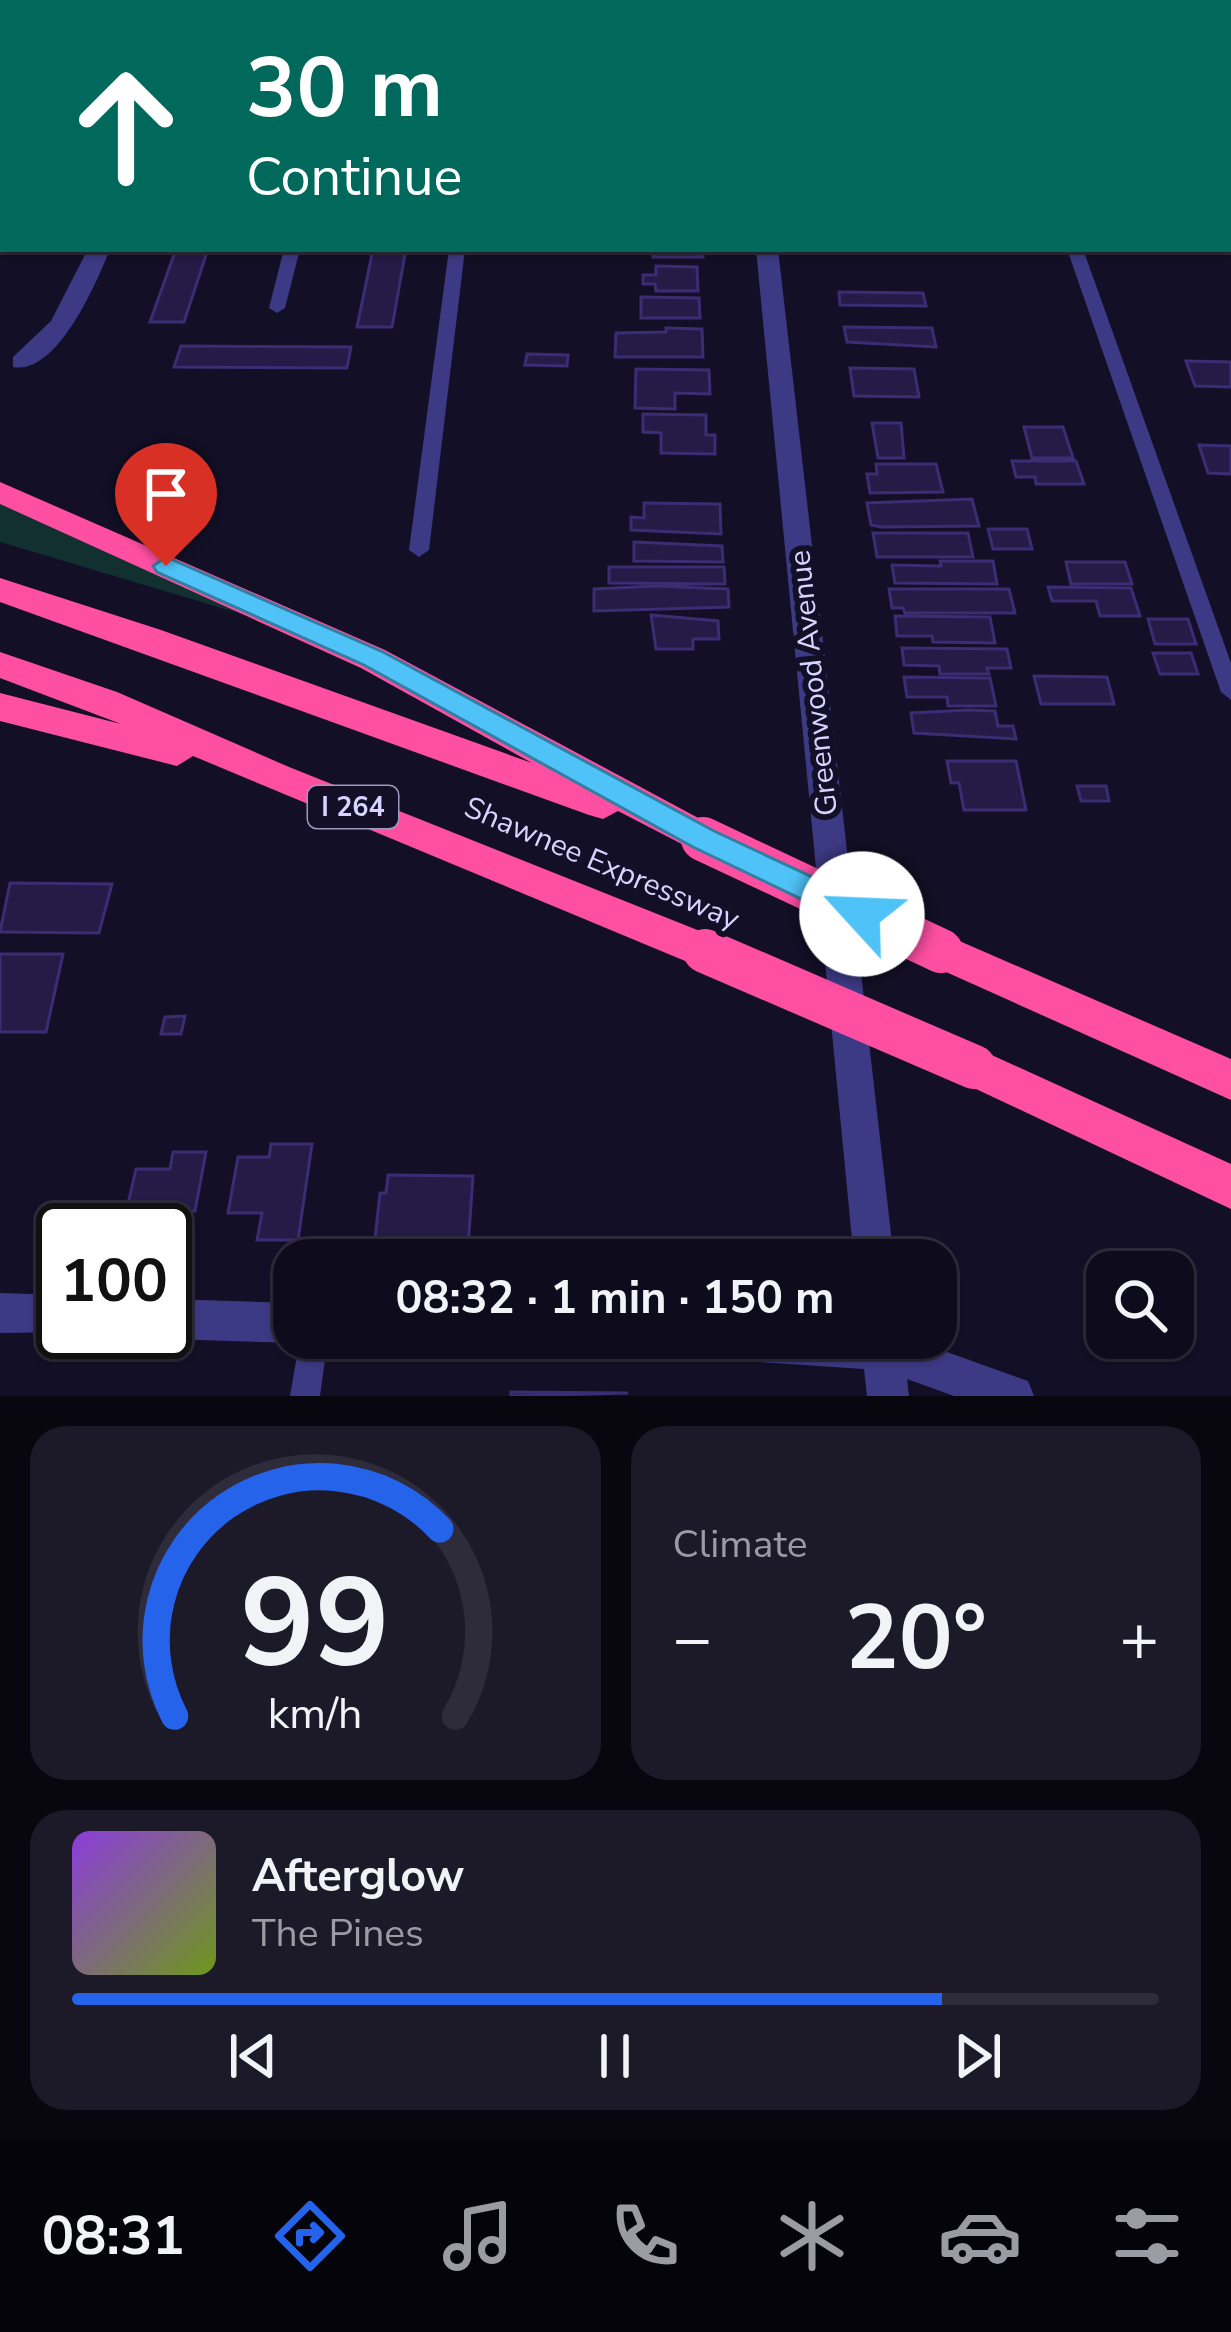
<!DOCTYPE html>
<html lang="en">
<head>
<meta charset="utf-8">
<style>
  body { margin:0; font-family:"Nunito Sans",sans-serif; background:#1c1929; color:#f1f3f6; height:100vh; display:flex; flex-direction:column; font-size:45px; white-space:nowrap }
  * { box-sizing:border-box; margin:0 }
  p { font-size:39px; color:#9b9ba3 }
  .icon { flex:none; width:66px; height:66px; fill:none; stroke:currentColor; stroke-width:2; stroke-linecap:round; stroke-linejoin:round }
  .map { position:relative; height:1396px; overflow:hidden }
  .details { display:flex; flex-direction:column; gap:30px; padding:30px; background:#08060f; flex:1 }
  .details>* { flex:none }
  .hud { position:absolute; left:0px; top:0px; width:1233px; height:252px; box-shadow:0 3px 9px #0004,0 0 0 3px #2e2b3b; background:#00695c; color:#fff; overflow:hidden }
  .controls { position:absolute; left:1086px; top:1251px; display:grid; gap:24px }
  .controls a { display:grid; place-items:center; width:108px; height:108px; border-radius:24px; background:#0e0b1c; box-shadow:0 3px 9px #0004,0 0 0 3px #2e2b3b; font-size:60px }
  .speed { position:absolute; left:36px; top:1203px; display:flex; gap:24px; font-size:60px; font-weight:700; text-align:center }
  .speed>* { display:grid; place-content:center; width:156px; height:156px; border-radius:50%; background:#0e0b1c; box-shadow:0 3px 9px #0004,0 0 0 3px #2e2b3b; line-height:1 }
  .speed .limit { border:6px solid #111; border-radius:18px; background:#fff; color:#111 }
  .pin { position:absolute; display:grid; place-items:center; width:102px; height:102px; color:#fff; margin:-123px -51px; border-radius:50% 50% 50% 0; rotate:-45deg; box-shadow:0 0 12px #0007 }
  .pin .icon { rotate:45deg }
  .me { position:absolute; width:132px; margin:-66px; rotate:295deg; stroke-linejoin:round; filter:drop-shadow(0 0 9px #0008) }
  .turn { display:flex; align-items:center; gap:42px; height:252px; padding:0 48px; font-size:54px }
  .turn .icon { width:156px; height:156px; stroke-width:2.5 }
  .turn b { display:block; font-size:84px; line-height:102px }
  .big { font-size:90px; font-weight:700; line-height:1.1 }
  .details .tile { flex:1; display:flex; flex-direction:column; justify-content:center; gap:18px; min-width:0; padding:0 42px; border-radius:36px; background:#1c1929 }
  .details .dial { align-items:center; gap:0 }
  .dial svg { height:312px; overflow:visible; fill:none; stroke:#2e2b3b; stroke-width:7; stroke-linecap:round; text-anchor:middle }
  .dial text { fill:#f1f3f6; stroke:none }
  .song { display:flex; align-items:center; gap:36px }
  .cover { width:144px; height:144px; border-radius:18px; background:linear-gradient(135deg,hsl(270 70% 55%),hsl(80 70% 35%)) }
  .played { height:12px; border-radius:6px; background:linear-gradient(90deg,#2563eb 80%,#2e2b3b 80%) }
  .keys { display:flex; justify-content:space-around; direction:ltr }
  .heat { display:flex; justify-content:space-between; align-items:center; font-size:66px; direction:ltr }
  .details .tiles { flex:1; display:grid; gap:30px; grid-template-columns:1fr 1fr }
  .tile:last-child { grid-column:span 2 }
  .trip { position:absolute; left:273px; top:1239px; width:684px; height:120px; border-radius:36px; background:#0e0b1c; box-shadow:0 3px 9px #0004,0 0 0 3px #2e2b3b; font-weight:700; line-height:120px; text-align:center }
  .dock { display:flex; height:192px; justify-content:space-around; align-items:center; background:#06040b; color:#9b9ba3 }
  .dock .icon { width:84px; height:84px }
  .dock .selected { color:#2563eb }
  .dock b { font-size:54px; color:#f1f3f6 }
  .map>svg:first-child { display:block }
  .green { fill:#12302f }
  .building { fill:#241b47; stroke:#3b2d73; stroke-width:3 }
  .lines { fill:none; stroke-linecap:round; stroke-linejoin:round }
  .service { fill:#3d3a85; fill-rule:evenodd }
  .minor { fill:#3d3a85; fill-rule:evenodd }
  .motorway { fill:#ff4fa3; fill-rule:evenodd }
  .motorway-bridge { stroke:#ff4fa3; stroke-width:44 }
  .route { fill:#4fc3f7; stroke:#337fa1; stroke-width:3 }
  .labels { text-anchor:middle; stroke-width:12; stroke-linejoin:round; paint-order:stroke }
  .shield { fill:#130f26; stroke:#9e99be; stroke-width:3 }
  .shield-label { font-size:27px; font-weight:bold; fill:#d9d4ff }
  .street-label { font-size:30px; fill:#d9d4ff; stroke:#130f26 }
</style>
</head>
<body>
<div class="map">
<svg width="1231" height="1396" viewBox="0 0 1231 1396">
  <rect width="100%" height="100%" fill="#130f26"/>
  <path class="green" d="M0,504l239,103 -4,5 -235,-70z"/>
  <path class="building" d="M176,249h32l-24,73h-34z
    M373,249h33l-14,78h-35z
    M653,249h50v8h-50z
    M656,266l41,1 1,24h-42l-1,-7h-12v-9h13z
    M839,292l84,1 3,13 -86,-1z
    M641,297l58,1 1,20h-59z
    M844,327l88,1 4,19 -89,-5z
    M666,328l36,1 1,28h-88l1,-24 50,-1z
    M181,346l170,1 -4,21 -173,-1z
    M527,354l41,1 -1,11 -42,-1z
    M1186,361l45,1v25l-36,-1z
    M850,368l64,1 5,28 -65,-1z
    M636,369l73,1 1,24 -35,-1v16l-40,-1z
    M643,414l63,1v20h9v19l-54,-1v-20l-18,-1z
    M872,423h29l3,35h-26z
    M1024,427h39l10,31h-41z
    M1199,445l32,1v28l-23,-1z
    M1012,461h64l8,23h-48l-1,-7h-19z
    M876,464h60l7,28 -73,1 -3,-19h10z
    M972,499l7,27 -98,1 -10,-2 -4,-22z
    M644,503l76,1 1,30 -90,-4v-13l13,1z
    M1027,529l5,20h-39l-5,-20z
    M873,533h95l5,24h-96z
    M634,542l88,4 1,16 -89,-1z
    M940,561h53l4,23 -102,-1 -3,-18 49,1z
    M1066,562h59l7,22h-61z
    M609,567h115l1,17 -116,-1z
    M656,586l72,3 1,18 -135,4v-22z
    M1048,587l83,1 9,28h-40l-4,-15h-44z
    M889,589h120l6,24h-110l-2,-5h-11z
    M651,615l67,6 1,18h-26v10h-37z
    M895,616l95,1 5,26 -62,-1 -1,-6h-35z
    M1148,619h40l8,25h-41z
    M902,648l105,1 4,19h-24l2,6h-49l-1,-8 -35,-1z
    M1153,653h38l7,21h-38z
    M1034,676l73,1 7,27h-73z
    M904,677l86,1 6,28h-48l-1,-9h-40z
    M969,710l26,1 3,15h15l3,13 -102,-6 -3,-20z
    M947,761h69l10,49h-62l-5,-27h-8z
    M1077,786h29l3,15h-28z
    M10,883l102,1 -13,49 -99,-1z
    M0,954h63l-17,78h-46z
    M185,1016l-4,18h-20l4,-17z
    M271,1144h41l-14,96h-41l5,-27h-34l10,-56h31z
    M173,1152h33l-11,59h-29l-4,19h-40l14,-61h34z
    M388,1175l85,1 -5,72h-94l6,-55h6z
    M511,1392l117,1 -117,3z"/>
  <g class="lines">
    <path class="service" d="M499,0h12l-1,3h-12z
      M284,249h16l-15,59 -8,5 -8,-5z
      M449,249h16l-36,301 -10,7 -10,-7z
      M1067,249h16l148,414v37l-10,-8z
      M300,1338h28l-8,58h-30z"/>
    <path class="minor" d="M18,0h18l-19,3z
      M344,0h18l-19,3z
      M733,0h42l-2,3z
      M3,25v14l-3,1v-14z
      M0,148h3v12h-3z
      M1230,168h1v12h-1z
      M88,249h22c-13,33 -53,127 -97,118v-10l38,-36z
      M756,249h22l116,1011h-40z
      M0,1293l63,2v37h8l-71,1z
      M165,1299l129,4v35h13l-13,5 -129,-4 -15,-7h15z
      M693,1338h215l120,43 6,15h-80l-47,-17 2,17h-42l-3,-27 -150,-10 -15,-6z"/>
    <path class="motorway" d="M0,482l385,168 332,178 5,11 -5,11 -14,5 -85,-44 -15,8 -14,-4 -589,-213v-24l161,52 371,133 -171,-95 -361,-164z
      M0,652l117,40 172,75 431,172 6,12 -6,12 -15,6 -15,-6 -497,-207 -16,10 -177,-45v-28l121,31 -121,-46z
      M941,933l290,126v41l-305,-137 -6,-12 6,-12z
      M974,1047l257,117v45l-272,-128 -7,-14 7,-14z"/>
    <path class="motorway-bridge" d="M703,839l238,112
      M705,951l269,116"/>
  </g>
  <path class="route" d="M166,557l217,95 331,179 158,74 5,9 -5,9 -10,4 -11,-4 -158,-76 -329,-182 -207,-93 -4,-6z"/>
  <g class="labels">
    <rect class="shield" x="308" y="786" width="90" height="42" rx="9"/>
    <g class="shield-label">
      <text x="353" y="816">I 264</text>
    </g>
    <g class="street-label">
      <text transform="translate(813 683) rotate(-96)" y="10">Greenwood Avenue</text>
      <text transform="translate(602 863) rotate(23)" y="10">Shawnee Expressway</text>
    </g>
  </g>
</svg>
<div class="controls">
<a><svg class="icon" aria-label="search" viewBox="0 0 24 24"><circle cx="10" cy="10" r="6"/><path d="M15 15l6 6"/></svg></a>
</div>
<div class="speed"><div class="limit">100</div></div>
<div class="pin" style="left:166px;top:566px;background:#d93025"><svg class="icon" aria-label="arrive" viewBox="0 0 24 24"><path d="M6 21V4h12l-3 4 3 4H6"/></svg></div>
<svg class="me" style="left:862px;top:914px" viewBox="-20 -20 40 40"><circle r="19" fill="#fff"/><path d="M0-13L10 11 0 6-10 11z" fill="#4fc3f7"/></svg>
<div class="trip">08:32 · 1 min · 150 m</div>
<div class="hud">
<div class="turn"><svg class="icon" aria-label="ahead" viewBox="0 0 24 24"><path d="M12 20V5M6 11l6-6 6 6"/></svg><div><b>30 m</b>Continue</div></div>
</div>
</div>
<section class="details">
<div class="tiles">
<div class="tile dial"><svg viewBox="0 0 100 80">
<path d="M14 69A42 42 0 1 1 86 69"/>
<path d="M14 69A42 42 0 0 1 82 21" stroke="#2563eb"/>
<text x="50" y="56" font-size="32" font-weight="700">99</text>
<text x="50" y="72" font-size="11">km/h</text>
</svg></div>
<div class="tile"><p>Climate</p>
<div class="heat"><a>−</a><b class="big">20°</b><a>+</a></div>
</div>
<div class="tile">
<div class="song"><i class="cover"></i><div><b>Afterglow</b><p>The Pines</p></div></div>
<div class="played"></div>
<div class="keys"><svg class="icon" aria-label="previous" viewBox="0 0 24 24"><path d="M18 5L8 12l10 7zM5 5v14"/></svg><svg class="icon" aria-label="pause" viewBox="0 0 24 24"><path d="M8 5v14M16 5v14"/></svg><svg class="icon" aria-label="next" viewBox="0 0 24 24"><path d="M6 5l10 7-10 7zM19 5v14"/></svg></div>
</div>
</div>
</section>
<nav class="dock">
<b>08:31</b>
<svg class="icon selected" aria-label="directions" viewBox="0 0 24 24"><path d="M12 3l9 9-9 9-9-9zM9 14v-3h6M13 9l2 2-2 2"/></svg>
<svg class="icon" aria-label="music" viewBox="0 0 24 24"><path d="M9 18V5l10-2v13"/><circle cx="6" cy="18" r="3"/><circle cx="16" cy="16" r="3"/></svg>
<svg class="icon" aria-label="phone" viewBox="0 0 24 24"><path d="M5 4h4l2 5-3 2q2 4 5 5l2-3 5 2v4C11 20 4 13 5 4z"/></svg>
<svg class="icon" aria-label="climate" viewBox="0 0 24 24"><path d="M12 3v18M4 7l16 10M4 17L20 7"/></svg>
<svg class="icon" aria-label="car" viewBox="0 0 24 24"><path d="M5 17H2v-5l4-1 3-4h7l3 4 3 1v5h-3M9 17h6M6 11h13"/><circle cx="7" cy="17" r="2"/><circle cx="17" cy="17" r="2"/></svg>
<svg class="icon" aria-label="filters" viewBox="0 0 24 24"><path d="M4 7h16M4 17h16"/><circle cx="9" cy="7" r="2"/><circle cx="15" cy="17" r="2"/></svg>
</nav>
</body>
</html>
